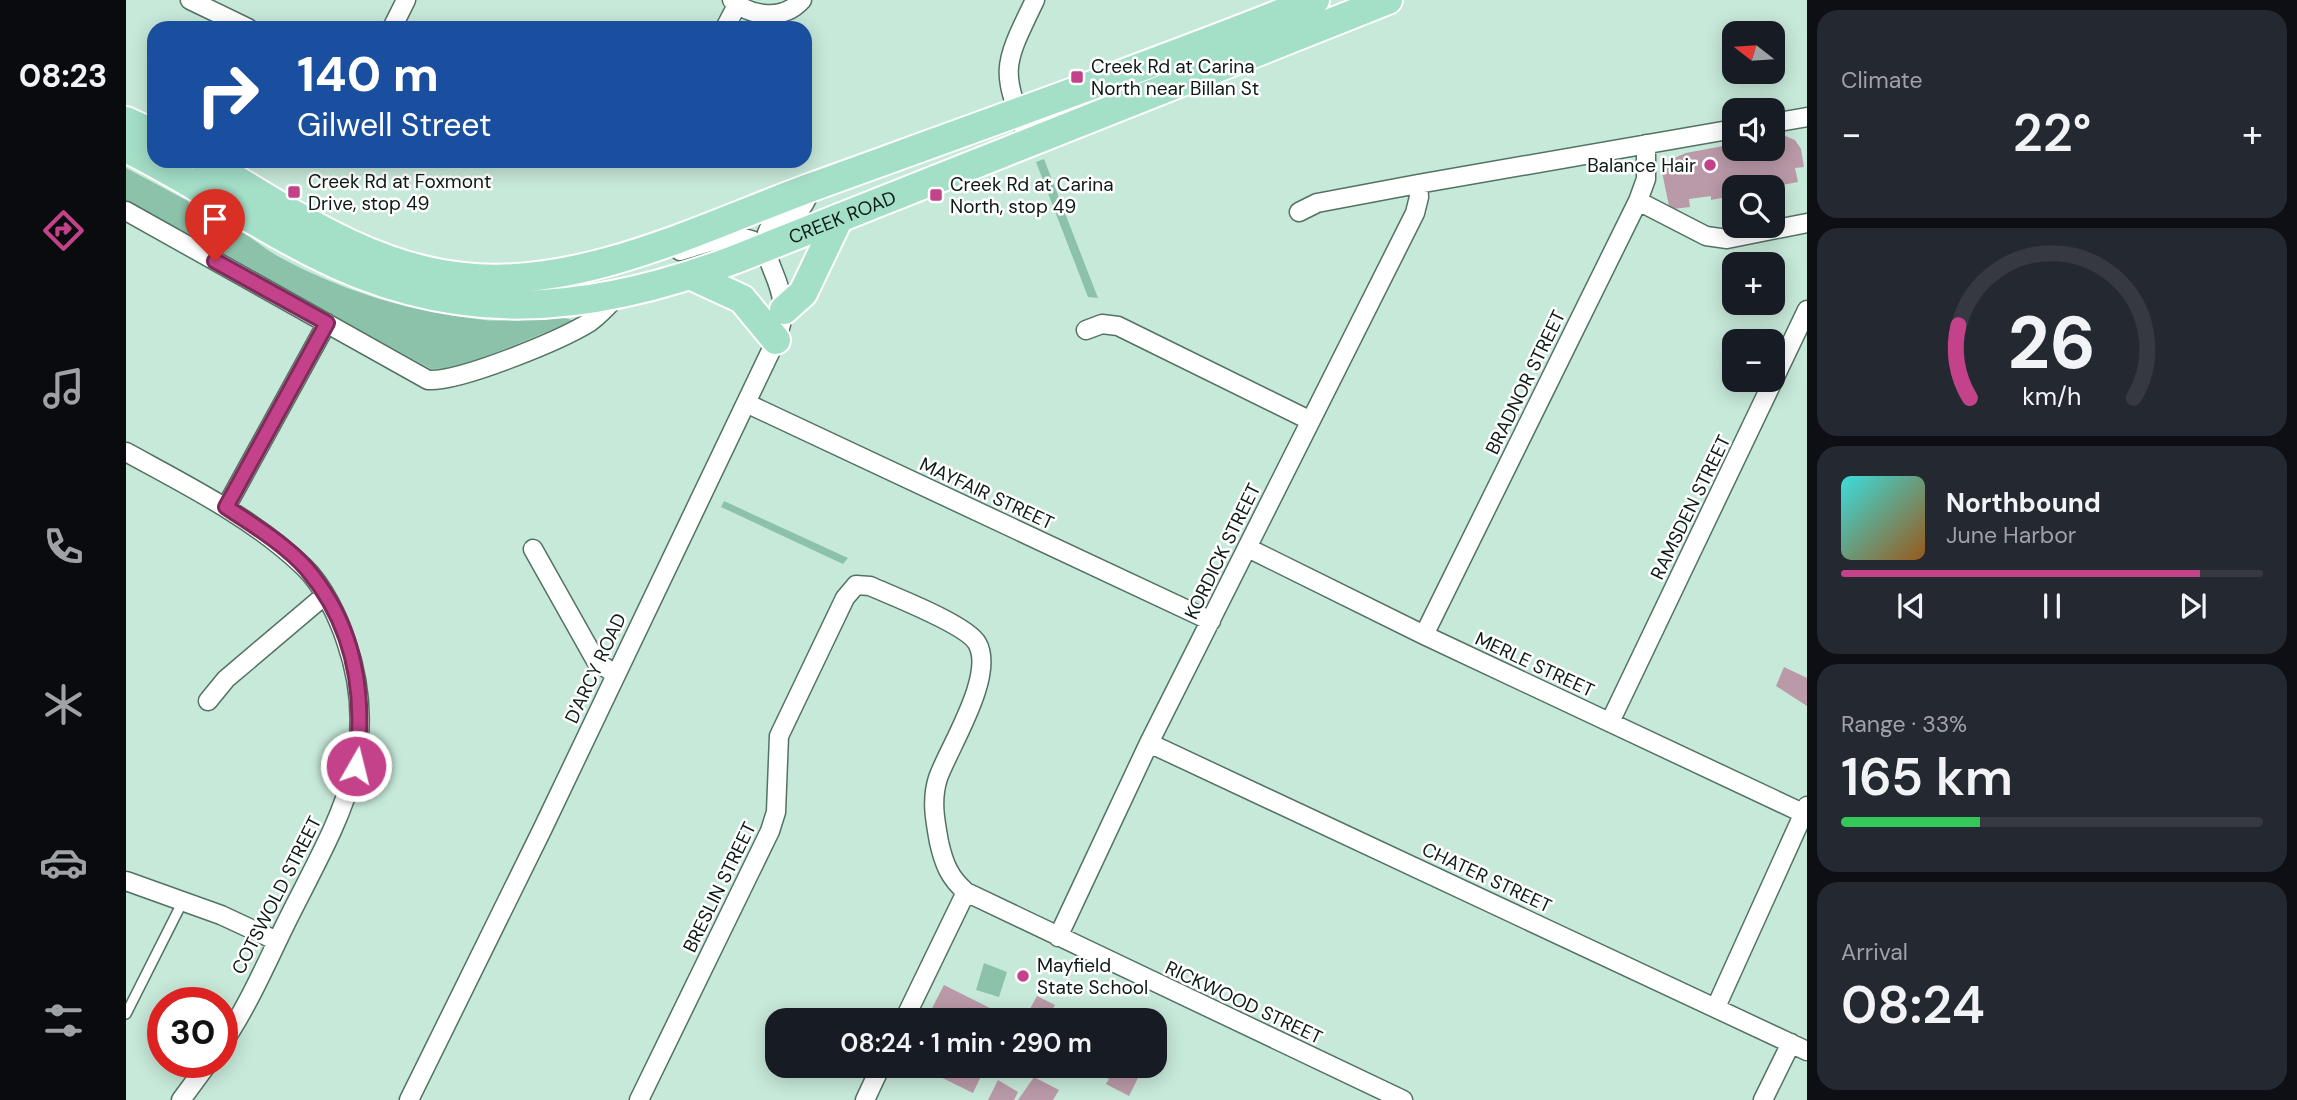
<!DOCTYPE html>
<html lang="en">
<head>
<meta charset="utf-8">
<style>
  body { margin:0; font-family:"DM Sans",sans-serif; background:#242831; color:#f1f3f6; height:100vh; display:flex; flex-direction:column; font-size:26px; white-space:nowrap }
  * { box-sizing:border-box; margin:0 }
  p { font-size:23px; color:#9ea1a6 }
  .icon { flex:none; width:38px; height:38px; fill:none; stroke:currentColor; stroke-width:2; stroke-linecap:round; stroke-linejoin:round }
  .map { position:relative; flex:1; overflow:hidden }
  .details { display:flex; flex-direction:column; gap:10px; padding:10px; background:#0d0f14; width:490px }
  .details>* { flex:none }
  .hud { position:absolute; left:21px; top:21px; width:665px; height:147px; border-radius:21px; box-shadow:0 4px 18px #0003; background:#1a4fa0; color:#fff; overflow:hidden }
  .needle { width:46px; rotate:287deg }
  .buttons { position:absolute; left:1596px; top:21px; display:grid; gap:14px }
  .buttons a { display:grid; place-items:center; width:63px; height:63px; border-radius:14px; background:#171b24; box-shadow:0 4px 18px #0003; font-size:35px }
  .speed { position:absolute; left:21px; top:987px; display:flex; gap:14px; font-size:35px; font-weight:700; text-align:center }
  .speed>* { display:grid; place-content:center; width:91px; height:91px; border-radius:50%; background:#171b24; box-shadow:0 4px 18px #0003; line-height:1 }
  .speed .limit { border:10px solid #d22; background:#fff; color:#111 }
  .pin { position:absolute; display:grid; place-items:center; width:60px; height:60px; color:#fff; margin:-72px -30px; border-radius:50% 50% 50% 0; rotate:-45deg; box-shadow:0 0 7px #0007 }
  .pin .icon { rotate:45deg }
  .me { position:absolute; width:77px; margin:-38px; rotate:8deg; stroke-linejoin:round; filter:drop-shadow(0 0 5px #0008) }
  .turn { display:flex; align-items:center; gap:24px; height:147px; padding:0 35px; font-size:32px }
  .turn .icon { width:91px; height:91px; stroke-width:2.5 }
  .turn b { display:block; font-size:49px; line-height:60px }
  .big { font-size:52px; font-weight:600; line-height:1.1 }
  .details .widget { flex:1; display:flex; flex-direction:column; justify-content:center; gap:10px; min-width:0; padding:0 24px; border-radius:21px; background:#242831 }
  .details .dial { align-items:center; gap:0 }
  .dial svg { height:182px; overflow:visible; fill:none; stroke:#363941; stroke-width:7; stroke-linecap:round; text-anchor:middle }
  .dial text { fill:#f1f3f6; stroke:none }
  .song { display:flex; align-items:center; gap:21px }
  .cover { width:84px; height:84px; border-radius:10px; background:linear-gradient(135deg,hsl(180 70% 55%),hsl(30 70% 35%)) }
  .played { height:7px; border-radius:4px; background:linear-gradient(90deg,#c4428a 85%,#363941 85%) }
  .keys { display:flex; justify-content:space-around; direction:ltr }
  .heat { display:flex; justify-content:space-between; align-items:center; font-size:38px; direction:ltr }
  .charge { height:10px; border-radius:5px; background:linear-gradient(90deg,#34c759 33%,#363941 0) }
  .trip { position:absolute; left:639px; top:1008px; width:402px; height:70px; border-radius:21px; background:#171b24; box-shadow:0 4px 18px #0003; font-weight:600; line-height:70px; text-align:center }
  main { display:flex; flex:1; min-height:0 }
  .tab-bar { display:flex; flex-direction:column; width:126px; justify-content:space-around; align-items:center; background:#090b0e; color:#9ea1a6 }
  .tab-bar .icon { width:49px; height:49px }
  .tab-bar .selected { color:#c4428a }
  .tab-bar b { font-size:32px; color:#f1f3f6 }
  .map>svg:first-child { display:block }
  .green { fill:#8cc2aa }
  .building { fill:#ba9aa8 }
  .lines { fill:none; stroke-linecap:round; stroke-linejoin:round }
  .lane-casing { stroke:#537264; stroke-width:12 }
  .street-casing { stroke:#537264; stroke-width:21 }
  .primary-casing { stroke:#fff; stroke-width:32 }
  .lane { stroke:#fff; stroke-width:9 }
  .street { stroke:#fff; stroke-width:18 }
  .primary { stroke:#a4dfc8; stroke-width:28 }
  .route-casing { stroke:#7f2b5a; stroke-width:18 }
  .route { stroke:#c4428a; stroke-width:12 }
  .poi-dot { fill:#c4428a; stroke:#fff; stroke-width:2.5 }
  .labels { text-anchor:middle; stroke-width:5; stroke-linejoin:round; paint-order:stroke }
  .poi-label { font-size:19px; fill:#0d1a15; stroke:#fff; text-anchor:start }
  .street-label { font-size:19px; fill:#0d1a15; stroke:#fff }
</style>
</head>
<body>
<main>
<nav class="tab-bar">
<b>08:23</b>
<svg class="icon selected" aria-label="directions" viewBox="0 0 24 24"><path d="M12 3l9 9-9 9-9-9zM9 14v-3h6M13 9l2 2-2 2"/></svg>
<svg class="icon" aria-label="music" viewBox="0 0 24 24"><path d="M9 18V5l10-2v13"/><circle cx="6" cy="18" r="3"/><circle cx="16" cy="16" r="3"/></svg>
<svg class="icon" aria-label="phone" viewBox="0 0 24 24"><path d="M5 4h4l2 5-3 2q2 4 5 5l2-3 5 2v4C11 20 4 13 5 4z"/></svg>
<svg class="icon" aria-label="climate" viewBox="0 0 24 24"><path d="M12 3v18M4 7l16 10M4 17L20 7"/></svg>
<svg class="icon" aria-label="car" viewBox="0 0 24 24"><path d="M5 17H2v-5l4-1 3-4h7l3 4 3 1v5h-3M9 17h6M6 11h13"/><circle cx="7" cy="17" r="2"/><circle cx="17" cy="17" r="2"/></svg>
<svg class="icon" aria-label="filters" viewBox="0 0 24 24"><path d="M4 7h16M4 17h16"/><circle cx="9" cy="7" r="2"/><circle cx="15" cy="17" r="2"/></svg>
</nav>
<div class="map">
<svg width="1681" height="1100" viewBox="0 0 1681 1100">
  <rect width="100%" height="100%" fill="#c7e9d9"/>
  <path class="green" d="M918,159l54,139 -10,-1 -52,-135z
    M0,168l62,33c8,18 22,18 38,23 20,7 37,25 55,34 68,36 129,53 204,62 21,3 75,-8 89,1l-116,47 -27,1 -305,-167z
    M598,501l124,57 -5,6 -122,-57z
    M858,963l23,9 -8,25 -23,-7z"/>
  <path class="building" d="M1657,135l12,5 6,9 3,18 -9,1 3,14 -26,5h-38v22l-3,-13 -20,4v-4l-22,3 1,8 -17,2 -4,-3 -7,-34 10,-13 14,-6 48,-9v5h39v-12z
    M1658,667l23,11v28l-31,-20z
    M818,985l66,33 -1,2h-83z
    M911,996l18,9 -8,15h-23z
    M792,1066h68l-13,27z
    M984,1066h34l-15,30 -23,-12 3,-5 -4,-2z
    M908,1077l25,13 -6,10h-35z
    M872,1080l20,12 -4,8h-26z"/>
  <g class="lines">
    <g class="lane-casing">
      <path id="lane" d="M0,1014l57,-113"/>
    </g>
    <g class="street-casing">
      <path id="street" d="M64,0l58,28
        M606,0c19,17 51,21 70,0
        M266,28l14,-28
        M599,28l12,-23
        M1647,123l34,-6
        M903,142c-28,-73 -28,-72 6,-142
        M1512,201l68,35 21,3 80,-16
        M0,211l302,169c32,2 133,-40 162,-58 11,-8 19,-17 28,-27
        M1173,212l18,-9 101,-19 316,-55
        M554,251c32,-9 56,-23 86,-4
        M960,330l16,-6 16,2 191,94
        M620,403l465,218
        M0,452c62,34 127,66 178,115 19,18 34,50 42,74 38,110 -9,180 -57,276 -21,42 -40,88 -67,127
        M100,507l101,-184
        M1122,548l176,87 383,180
        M407,549l63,112 20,14
        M1298,635l214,-434 8,-22v-35
        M82,701l18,-22 98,-83
        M1484,722l197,-412
        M1023,743l658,308
        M0,881l95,34 56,26
        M932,937l91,-194 266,-530 4,-16 -1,-13
        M1590,1007l91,-201
        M778,1020l62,-128
        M55,1100l28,-38
        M283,1100l133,-270 234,-490c22,-52 -18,-74 -9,-107 5,-16 26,-15 35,-26 4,-5 7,-14 10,-20
        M513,1100l131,-269 6,-19 3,-76 66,-138 11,-13 14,1c22,10 96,38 107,57 19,32 -28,104 -39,135 -7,22 -3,42 1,64 5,22 10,35 27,50l437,208
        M739,1100l16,-34
        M1637,1100l28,-57"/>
    </g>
    <g class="primary-casing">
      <g id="primary">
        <path d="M0,121l28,13"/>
        <path id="s1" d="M0,148c63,31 122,72 185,104 144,75 277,63 425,7l652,-259"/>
        <path d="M79,161c82,48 161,106 258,116 118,13 240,-50 349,-90 168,-61 337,-121 503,-187"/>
        <path d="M566,276l50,23 34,41"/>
        <path d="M658,310l19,-17 36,-75"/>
      </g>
    </g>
    <use href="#lane" class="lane"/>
    <use href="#street" class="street"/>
    <use href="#primary" class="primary"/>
  </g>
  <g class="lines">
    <g class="route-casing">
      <path id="route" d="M89,261l112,62 -101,184c26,17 60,38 81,62 48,57 59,126 49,197"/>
    </g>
    <use href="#route" class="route"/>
  </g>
  <g class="poi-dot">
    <rect x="944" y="70" width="14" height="14" rx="3.5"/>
    <circle cx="1584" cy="165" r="7"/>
    <rect x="161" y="185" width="14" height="14" rx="3.5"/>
    <rect x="803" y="188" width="14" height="14" rx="3.5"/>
    <circle cx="897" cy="976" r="7"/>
  </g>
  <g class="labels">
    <g class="poi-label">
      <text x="965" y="73">Creek Rd at Carina<tspan x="965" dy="22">North near Billan St</tspan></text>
      <text x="1570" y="172" text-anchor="end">Balance Hair</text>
      <text x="182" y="188">Creek Rd at Foxmont<tspan x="182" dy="22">Drive, stop 49</tspan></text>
      <text x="824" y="191">Creek Rd at Carina<tspan x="824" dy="22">North, stop 49</tspan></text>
      <text x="911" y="972">Mayfield<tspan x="911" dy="22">State School</tspan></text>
    </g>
    <g class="street-label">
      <text dy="7" stroke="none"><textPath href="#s1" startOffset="766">CREEK ROAD</textPath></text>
      <text transform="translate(1399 382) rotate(-64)" y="7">BRADNOR STREET</text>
      <text transform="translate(861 493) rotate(25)" y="7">MAYFAIR STREET</text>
      <text transform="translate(1564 507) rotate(-64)" y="7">RAMSDEN STREET</text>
      <text transform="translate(1096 551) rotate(-64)" y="7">KORDICK STREET</text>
      <text transform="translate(1409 664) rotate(25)" y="7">MERLE STREET</text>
      <text transform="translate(469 668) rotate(-65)" y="7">D'ARCY ROAD</text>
      <text transform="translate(1361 877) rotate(25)" y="7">CHATER STREET</text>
      <text transform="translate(593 887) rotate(-64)" y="7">BRESLIN STREET</text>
      <text transform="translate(150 895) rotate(-63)" y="7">COTSWOLD STREET</text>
      <text transform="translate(1118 1002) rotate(25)" y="7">RICKWOOD STREET</text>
    </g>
  </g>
</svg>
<div class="buttons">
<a><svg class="needle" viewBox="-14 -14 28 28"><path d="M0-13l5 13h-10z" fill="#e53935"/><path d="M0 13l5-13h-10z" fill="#9ea1a6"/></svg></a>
<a><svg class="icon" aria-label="sound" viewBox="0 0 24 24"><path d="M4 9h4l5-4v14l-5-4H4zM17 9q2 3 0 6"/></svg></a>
<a><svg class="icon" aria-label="search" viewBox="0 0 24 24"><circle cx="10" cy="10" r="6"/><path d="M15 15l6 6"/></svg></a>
<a>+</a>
<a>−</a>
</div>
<div class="speed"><div class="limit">30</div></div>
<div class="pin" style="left:89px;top:261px;background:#d93025"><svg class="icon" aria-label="arrive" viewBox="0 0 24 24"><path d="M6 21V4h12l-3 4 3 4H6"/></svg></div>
<svg class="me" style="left:230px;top:766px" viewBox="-20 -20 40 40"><circle r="17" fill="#c4428a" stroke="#fff" stroke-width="3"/><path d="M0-11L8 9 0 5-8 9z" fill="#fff"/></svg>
<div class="trip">08:24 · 1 min · 290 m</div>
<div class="hud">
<div class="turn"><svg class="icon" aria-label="right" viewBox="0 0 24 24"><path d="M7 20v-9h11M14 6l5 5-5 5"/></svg><div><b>140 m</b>Gilwell Street</div></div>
</div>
</div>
<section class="details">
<div class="widget"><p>Climate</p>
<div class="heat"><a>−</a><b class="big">22°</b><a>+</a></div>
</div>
<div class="widget dial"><svg viewBox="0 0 100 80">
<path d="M14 69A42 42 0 1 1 86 69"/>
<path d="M14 69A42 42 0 0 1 9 37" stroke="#c4428a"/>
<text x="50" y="56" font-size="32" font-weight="700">26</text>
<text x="50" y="72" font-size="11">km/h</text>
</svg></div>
<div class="widget">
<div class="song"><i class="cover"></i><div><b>Northbound</b><p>June Harbor</p></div></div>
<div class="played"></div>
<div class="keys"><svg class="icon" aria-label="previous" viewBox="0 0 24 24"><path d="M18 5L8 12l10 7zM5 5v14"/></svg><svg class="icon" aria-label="pause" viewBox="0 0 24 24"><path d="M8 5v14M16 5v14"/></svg><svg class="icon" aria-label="next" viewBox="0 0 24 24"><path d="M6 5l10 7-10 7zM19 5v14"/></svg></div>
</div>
<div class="widget"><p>Range · 33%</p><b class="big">165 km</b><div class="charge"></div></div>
<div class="widget"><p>Arrival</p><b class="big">08:24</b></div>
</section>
</main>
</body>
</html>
